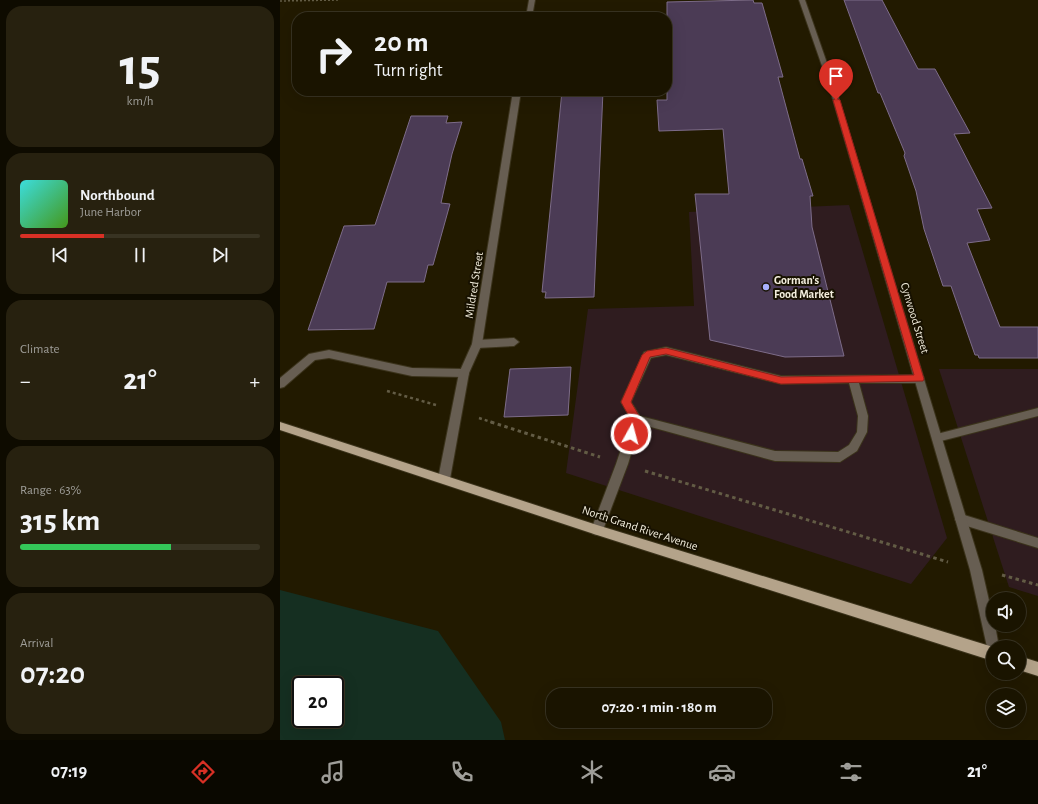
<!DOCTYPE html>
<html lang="en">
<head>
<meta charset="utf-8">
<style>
  body { margin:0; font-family:"Alegreya Sans",sans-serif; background:#27210f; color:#f1f3f6; height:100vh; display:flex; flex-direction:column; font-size:15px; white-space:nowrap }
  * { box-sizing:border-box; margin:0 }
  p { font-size:13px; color:#9f9e99 }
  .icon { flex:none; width:22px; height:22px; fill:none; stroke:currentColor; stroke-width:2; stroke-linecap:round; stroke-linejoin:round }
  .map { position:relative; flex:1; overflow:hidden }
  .side { display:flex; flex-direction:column; gap:6px; padding:6px; background:#0e0b00; width:280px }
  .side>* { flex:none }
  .banner { position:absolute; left:12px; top:12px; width:380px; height:84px; border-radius:16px; box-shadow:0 4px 16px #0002,0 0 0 1px #383322; background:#1a1400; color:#f1f3f6; overflow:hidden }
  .tools { position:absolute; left:706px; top:592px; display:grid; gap:8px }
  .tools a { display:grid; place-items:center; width:40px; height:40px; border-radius:50%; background:#1a1400; box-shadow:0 4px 16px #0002,0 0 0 1px #383322; font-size:20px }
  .speed { position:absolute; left:12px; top:676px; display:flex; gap:8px; font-size:20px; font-weight:700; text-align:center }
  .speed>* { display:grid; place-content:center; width:52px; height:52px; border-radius:50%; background:#1a1400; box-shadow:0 4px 16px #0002,0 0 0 1px #383322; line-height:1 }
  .speed .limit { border:2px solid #111; border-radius:6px; background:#fff; color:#111 }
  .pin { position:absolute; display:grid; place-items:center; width:34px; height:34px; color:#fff; margin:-41px -17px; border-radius:50% 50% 50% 0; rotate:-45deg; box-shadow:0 0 4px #0007 }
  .pin .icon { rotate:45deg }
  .me { position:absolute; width:44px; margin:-22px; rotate:7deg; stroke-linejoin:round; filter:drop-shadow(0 0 3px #0008) }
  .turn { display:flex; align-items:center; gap:14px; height:84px; padding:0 16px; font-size:18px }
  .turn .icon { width:52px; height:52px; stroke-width:2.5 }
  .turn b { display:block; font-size:28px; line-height:34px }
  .big { font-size:30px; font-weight:700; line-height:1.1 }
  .side .widget { flex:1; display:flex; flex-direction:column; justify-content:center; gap:6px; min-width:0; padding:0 14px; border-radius:16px; background:#27210f }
  .side .dial { align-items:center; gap:0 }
  .dial b { font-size:52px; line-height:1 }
  .song { display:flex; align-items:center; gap:12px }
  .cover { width:48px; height:48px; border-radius:6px; background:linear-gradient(135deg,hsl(180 70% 55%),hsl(100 70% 35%)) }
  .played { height:4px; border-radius:2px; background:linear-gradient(90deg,#d93025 35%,#383322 35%) }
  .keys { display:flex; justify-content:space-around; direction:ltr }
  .heat { display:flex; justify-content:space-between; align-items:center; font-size:22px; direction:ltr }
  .charge { height:6px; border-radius:3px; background:linear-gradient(90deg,#34c759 63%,#383322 0) }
  .trip { position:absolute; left:266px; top:688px; width:226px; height:40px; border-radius:16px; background:#1a1400; box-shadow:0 4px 16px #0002,0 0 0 1px #383322; font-weight:700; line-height:40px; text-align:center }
  .menu { display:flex; height:64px; justify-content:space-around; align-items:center; background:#0a0800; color:#9f9e99 }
  .menu .icon { width:28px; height:28px }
  .menu .active { color:#d93025 }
  .menu b { font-size:18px; color:#f1f3f6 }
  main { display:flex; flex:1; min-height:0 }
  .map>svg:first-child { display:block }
  .commercial { fill:#2f1c1f }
  .green { fill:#152f21; fill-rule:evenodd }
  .building { fill:#4b3b55; stroke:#7d6c89 }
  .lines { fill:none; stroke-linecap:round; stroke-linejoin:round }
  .lane-casing { stroke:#3b331b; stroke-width:2 }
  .street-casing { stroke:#3b331b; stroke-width:2 }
  .primary-casing { stroke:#3b331b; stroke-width:2 }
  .path-far2 { stroke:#635c45; stroke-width:1.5; stroke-dasharray:2 2; stroke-linecap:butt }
  .path-far1 { stroke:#635c45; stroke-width:2.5; stroke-dasharray:3 3; stroke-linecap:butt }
  .path { stroke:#635c45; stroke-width:3; stroke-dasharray:3.5 3.5; stroke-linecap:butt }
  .lane { fill:#675e52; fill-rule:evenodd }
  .street { fill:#675e52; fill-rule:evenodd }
  .primary { fill:#b4a38a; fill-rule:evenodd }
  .route { fill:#d93025; stroke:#8d1f18 }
  .poi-dot { fill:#a8b0fc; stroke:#171100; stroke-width:1.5 }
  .labels { text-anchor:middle; stroke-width:4; stroke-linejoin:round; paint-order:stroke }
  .poi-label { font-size:12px; font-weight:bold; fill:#f3eedd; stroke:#171100; text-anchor:start }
  .street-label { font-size:12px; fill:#f3eedd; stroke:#171100 }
</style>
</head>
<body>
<main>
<section class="side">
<div class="widget dial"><b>15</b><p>km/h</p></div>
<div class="widget">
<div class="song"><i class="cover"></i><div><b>Northbound</b><p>June Harbor</p></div></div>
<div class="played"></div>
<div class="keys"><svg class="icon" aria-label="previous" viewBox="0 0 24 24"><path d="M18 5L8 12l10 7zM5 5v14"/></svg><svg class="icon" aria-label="pause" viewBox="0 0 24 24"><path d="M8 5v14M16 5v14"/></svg><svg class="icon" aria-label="next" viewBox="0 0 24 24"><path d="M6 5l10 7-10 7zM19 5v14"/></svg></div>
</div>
<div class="widget"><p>Climate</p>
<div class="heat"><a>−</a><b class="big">21°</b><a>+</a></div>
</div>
<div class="widget"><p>Range · 63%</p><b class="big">315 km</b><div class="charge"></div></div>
<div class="widget"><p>Arrival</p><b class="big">07:20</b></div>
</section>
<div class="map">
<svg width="758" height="740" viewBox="0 0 758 740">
  <rect width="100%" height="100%" fill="#221a00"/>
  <path class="commercial" d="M569,205l98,333 -36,46 -345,-111 22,-164 106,-3 -5,-94z
    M659,369h99v227l-29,-9z"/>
  <path class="green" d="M0,590l158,41 63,91 4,18h-225zM21,685h34v34h-34z"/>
  <path class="building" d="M473,0l1,3h8l21,74h-5l22,82h2l11,37h-3l2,31 32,129 -59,1 -75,-17 -15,-146h34l-6,-65 -64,2 -2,-31h10v-98z
    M564,0h38l36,69h17l35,64 -16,1 38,74 -15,1 13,31 -23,3 33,84h38v31h-59l-1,-3h-3l-24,-69h-8l-19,-57 -8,-38 -12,-35 1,-3 -25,-60h-2z
    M282,91h41l-9,206 -49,1 1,-6h-4z
    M131,116h37l-2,7 16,-1 -10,32 -11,49 9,1 -17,61h-5l-4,17h-37l-13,47 -66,1 36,-104 31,-1z
    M291,367l-3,48 -64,2 6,-48z"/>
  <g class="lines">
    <g class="lane-casing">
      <path id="lane" d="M234,338l5,4 -5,4 -37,2 -5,-4 5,-4z
        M386,347l115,29 138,-1 4,1 1,3 -1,3 -4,1h-60l9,33 -1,16 -10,19 -17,11 -65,-1 -135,-37 -12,40 -25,66 -2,4 -4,1 -4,-1 -2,-4 25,-66 15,-45 -10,-17 23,-50zM386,355l115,29 68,-1 9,33 -1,16 -8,13 -11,7 -63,-1 -135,-35 -9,-14 20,-44z
        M49,350l83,18 52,1 4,1 1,3 -1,3 -4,1 -52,-1 -83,-18 -14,2 -31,27 -4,1v-10l29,-24z
        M758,408v8l-101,26 -4,-1 -1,-3 1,-3 4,-1z
        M681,514l77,24v10l-81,-25 -2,-4 2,-4z"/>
    </g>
    <g class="street-casing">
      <path id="street" d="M249,0h6l-3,17h-6z
        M519,0h6l30,86 147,484 11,48v7h2l4,22h-6v6l-5,-1 -1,-5 -17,-77 -141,-484z
        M233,91h8l-39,253 -13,29 -19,106 -2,3 -4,2 -4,-2 -2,-3 21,-106 13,-29z"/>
    </g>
    <g class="primary-casing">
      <path id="primary" d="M0,422l317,103 396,122v14l-396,-126 -317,-105z
        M739,656l19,6v14l-19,-6z"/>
    </g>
    <path class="path-far2" d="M0,1l60,-1"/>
    <path class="path-far1" d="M107,391l49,14
      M199,418l15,5"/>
    <path class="path" d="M211,422l109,35
      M365,471l303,91
      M722,575l36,10"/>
    <use href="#lane" class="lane"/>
    <use href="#street" class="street"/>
    <use href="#primary" class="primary"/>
  </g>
  <path class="route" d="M556,98l4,2 84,279 -1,2 -142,3 -115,-30 -16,3 -19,45 10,17 -6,18h-7l-1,-3 4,-14 -10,-18 21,-47 5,-4 19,-3 115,29 133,-2 -81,-275z"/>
  <circle class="poi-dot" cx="486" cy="287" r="4"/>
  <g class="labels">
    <g class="poi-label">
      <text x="494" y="284">Gorman's<tspan x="494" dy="14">Food Market</tspan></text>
    </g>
    <g class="street-label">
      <text transform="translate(194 285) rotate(-81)" y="4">Mildred Street</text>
      <text transform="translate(635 318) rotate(73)" y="4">Cynwood Street</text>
      <text transform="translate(360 528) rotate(18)" y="4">North Grand River Avenue</text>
    </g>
  </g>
</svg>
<div class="tools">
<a><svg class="icon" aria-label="sound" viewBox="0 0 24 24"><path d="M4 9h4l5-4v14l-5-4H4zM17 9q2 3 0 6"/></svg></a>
<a><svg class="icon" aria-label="search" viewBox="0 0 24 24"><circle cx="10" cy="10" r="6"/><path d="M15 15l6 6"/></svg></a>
<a><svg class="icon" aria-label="layers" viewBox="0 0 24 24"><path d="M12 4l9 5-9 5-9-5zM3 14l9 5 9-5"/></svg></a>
</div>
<div class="speed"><div class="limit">20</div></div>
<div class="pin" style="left:556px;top:100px;background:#d93025"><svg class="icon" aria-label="arrive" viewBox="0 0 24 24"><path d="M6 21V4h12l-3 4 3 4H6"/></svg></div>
<svg class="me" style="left:351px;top:434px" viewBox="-20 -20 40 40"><circle r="17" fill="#d93025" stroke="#fff" stroke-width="3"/><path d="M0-11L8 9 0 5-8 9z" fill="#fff"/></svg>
<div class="trip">07:20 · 1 min · 180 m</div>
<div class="banner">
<div class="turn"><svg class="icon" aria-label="right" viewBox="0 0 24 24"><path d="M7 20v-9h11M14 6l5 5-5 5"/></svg><div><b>20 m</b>Turn right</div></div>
</div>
</div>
</main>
<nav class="menu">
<b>07:19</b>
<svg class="icon active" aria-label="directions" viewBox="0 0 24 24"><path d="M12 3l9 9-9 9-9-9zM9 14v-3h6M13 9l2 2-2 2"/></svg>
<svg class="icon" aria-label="music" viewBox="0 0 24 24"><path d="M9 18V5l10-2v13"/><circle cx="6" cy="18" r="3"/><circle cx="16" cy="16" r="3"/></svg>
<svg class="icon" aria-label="phone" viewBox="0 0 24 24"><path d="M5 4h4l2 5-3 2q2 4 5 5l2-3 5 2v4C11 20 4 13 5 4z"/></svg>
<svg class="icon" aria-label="climate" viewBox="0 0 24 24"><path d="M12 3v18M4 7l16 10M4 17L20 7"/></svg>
<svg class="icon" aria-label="car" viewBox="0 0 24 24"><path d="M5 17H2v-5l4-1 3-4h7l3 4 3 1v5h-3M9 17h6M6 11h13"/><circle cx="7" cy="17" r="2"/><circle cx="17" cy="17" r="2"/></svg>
<svg class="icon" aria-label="filters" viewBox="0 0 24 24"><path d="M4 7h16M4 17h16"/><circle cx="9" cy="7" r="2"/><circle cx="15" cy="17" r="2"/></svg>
<b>21°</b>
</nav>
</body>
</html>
